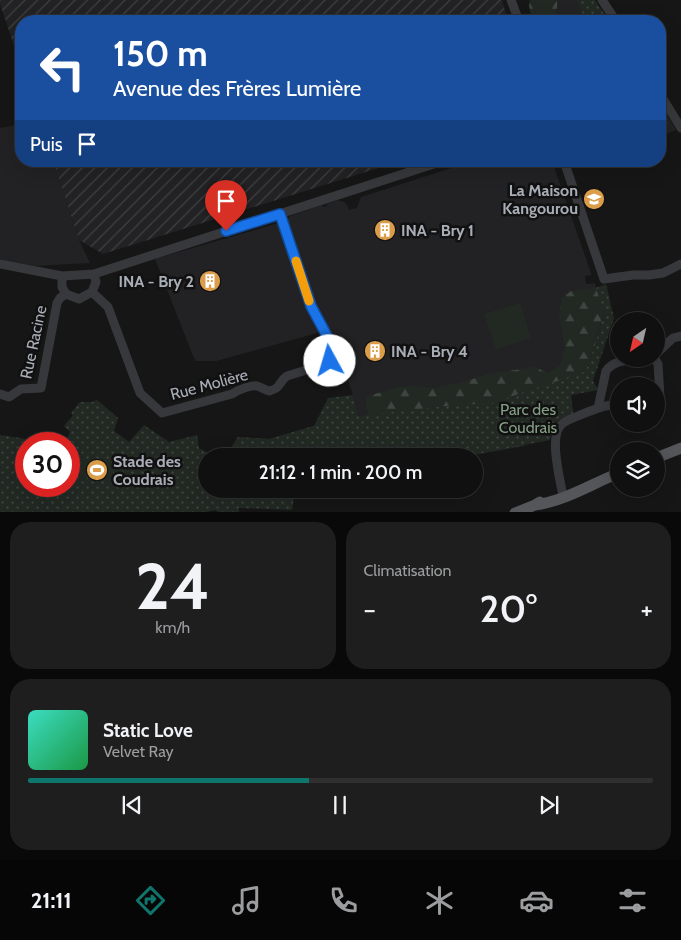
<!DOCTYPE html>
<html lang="fr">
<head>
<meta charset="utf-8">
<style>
  body { margin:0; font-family:Cabin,sans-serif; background:#1e1e1f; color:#f1f3f6; height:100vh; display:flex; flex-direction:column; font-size:19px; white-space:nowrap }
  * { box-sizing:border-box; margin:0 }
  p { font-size:16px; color:#9c9d9f }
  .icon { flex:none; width:28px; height:28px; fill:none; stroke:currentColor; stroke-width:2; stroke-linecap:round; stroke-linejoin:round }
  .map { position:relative; height:512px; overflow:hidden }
  .drawer { display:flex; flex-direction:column; gap:10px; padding:10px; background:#090909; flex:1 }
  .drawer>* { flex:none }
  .hud { position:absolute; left:15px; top:15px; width:651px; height:152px; border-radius:20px; box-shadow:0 5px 20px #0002,0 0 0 1px #303031; background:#1a4fa0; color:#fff; overflow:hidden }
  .needle { width:32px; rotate:214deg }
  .fabs { position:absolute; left:610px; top:312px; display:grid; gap:10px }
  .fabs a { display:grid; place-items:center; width:55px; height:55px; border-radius:50%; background:#101011; box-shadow:0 5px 20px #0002,0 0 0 1px #303031; font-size:25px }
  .speed { position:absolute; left:15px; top:432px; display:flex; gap:10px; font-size:25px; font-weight:700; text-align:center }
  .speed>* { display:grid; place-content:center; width:65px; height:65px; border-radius:50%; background:#101011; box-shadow:0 5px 20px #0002,0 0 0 1px #303031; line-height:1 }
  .speed .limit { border:8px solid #d22; background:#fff; color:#111 }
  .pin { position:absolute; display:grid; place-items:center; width:42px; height:42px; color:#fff; margin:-51px -21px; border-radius:50% 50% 50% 0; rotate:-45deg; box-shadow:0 0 5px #0007 }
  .pin .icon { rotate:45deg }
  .me { position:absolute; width:55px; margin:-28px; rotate:354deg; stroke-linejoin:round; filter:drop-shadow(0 0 4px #0008) }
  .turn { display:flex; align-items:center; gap:18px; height:105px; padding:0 15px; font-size:22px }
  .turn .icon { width:65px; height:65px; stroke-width:2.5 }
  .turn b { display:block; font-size:35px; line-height:42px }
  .then { display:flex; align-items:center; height:48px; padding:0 15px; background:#0003; gap:10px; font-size:19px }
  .big { font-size:38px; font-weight:600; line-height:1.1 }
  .drawer .widget { flex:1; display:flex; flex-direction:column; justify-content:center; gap:8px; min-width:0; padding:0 18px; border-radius:20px; background:#1e1e1f }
  .drawer .dial { align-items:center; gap:0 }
  .dial b { font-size:65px; line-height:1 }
  .song { display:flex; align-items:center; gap:15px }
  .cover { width:60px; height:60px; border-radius:8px; background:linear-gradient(135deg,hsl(170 70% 55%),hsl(140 70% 35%)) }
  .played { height:5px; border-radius:2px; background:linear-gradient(90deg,#0f766e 45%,#303031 45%) }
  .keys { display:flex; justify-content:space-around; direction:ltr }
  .heat { display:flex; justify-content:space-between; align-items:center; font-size:28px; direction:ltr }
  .drawer .tiles { flex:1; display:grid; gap:10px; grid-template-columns:1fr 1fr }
  .widget:last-child { grid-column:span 2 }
  .trip { position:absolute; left:198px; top:448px; width:285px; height:50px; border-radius:25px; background:#101011; box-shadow:0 5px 20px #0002,0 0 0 1px #303031; font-weight:600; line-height:50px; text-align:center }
  .tabs { display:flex; height:80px; justify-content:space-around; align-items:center; background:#060607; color:#9c9d9f }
  .tabs .icon { width:35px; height:35px }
  .tabs .active { color:#0f766e }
  .tabs b { font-size:22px; color:#f1f3f6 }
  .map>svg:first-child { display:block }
  .built { fill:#222224 }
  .industrial { fill:url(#industrial-furrows) }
  .forest { fill:url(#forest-firs) }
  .park { fill:url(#park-dots) }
  .pitch { fill:#222923 }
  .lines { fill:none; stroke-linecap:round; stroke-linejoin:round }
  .minor { stroke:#37383c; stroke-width:9 }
  .major { stroke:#54565a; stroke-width:11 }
  .route-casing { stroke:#114b97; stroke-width:12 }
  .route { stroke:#1a73e8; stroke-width:9 }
  .slow { stroke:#f59e0b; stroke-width:9 }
  .labels { text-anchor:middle; stroke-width:5; stroke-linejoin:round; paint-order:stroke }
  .poi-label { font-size:16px; font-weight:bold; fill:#a9aeb6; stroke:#111112; text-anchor:start }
  .street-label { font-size:16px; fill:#a9aeb6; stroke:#111112 }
  .park-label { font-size:16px; fill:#849e83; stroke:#111112 }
</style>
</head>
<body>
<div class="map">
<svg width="681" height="513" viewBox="0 0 681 513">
  <defs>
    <pattern id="industrial-furrows" width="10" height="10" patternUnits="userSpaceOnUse" patternTransform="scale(1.25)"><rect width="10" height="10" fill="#222224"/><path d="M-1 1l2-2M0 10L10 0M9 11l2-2" fill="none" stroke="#3f4042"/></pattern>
    <pattern id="forest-firs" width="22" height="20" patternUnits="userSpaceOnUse" patternTransform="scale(1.25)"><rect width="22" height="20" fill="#222923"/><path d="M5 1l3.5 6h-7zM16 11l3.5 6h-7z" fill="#3f4641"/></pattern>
    <pattern id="park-dots" width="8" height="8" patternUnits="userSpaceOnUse" patternTransform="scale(1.25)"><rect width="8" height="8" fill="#222923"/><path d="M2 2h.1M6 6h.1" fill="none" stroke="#3f4641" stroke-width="1.8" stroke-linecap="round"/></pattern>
  </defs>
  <rect width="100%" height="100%" fill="#161617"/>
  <path class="built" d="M558,0h18l10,21h-31z
    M660,104l16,26 -16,6z
    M21,124v37h32l26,79 11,23 -55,3 -35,-7v-131z
    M473,161h79l39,112v2l-6,1 1,8 9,-1 9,27 -20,62 -92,31 -134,13 -5,-21 -24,-68 -14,-20 -27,-82v-7l2,-2 32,-11 1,2 4,-1v-2l12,-4 3,2 1,-1 4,4 2,5 8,-2 4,-11z
    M279,223l26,84 11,15 5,10 -105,29h-20l-3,-5 -38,-97z"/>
  <path class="industrial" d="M0,0h502l6,21h-487v46l-21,-63z
    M53,161h348l-298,93 -24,-14z"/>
  <path class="forest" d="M530,0h28l-3,21h-23l-3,-15z
    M596,288l8,22 -7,29 -9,27 -17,29 2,19 -10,-14 -39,46 -57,10h-241l12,-19 31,2 45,-13 55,-11 -4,-18 33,-10 17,-1 20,2 28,-6 26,-8 33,-5 12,-3 13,7 13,-7 5,-19 -6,-34 3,-15 9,-7z"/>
  <path class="park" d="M576,0h19l14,21h-23z
    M606,284l8,34 -21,63 5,9 -27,5 2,19c-19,8 -18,6 -23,26l-83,16h-241l12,-19 31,2 45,-13 14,-28 25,-3 5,21 88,-10 46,-3 92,-31 4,-6 9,-27 7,-28 -8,-23z
    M97,400l21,18 -4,13 15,11 15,-17 25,17 28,-7 2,13 15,8h-8v33h89l-3,21 -53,-2v5l-21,-1 -3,-2 -12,3 -203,-1v-77l21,3 20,6h-15v42h43v-42h-3l4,-12 -6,-6 9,-11 -2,-2 9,-11h12z"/>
  <path class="pitch" d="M520,303l11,35 -35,11 -12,-35z
    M82,460l32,4 -2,17 -31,-4z"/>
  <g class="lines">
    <path class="minor" d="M511,0l8,21
      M602,0l14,21
      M660,94l21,34
      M564,161l40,118 29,-4h16l14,-2 18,-9
      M0,264l62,12 32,-2 349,-113
      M62,276v11l4,7 13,5 13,-7 4,-10 -2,-8
      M92,292l16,15 32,86 22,20 70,-19c6,-4 18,-9 25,-8 4,1 8,4 12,5 13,-3 9,-9 18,-15l39,-12 3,-3 2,-4v-6l-5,-18 -15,-27 -31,-92
      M657,353l16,-15 8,-2
      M655,359l3,5 2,33 -4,5
      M0,394l9,3 12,-8 20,-1 16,-85 3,-5 6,-4
      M598,408l8,-37c7,-10 19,-10 30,-12
      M564,497l-2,-6c-3,-16 -12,-53 -2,-65 6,-7 17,-9 25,-13 12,-4 21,-9 34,-8"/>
    <path class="major" d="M656,458l25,-10
      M535,505c30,-4 56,-21 84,-32
      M515,513l20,-8 5,-3"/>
  </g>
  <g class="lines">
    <g class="route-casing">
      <path id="route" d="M226,231l54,-17 31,92 15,28 5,17v6l-1,4"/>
    </g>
    <use href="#route" class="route"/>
    <path class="slow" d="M296,261l13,40"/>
  </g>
  <defs>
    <g id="school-disc" transform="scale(1.125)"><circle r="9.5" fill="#db9d4a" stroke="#111112"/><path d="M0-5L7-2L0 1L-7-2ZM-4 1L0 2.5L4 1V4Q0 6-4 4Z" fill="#fff"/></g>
    <g id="building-disc" transform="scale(1.125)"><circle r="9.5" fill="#db9d4a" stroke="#111112"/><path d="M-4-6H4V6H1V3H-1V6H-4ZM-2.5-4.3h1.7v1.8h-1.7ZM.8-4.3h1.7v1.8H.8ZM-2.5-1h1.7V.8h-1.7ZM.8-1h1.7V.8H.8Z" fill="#fff"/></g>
    <g id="stadium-disc" transform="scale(1.125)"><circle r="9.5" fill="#db9d4a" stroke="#111112"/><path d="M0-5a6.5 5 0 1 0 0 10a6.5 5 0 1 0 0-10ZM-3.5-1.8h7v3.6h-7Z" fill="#fff"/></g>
  </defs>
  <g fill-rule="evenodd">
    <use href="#school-disc" x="594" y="199"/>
    <use href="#building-disc" x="385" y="230"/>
    <use href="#building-disc" x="210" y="281"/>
    <use href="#building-disc" x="375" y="351"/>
    <use href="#stadium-disc" x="97" y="470"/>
  </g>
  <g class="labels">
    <g class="poi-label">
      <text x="578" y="196" text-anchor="end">La Maison<tspan x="578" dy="18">Kangourou</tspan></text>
      <text x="401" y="236">INA - Bry 1</text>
      <text x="194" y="287" text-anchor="end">INA - Bry 2</text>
      <text x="391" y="357">INA - Bry 4</text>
      <text x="113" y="467">Stade des<tspan x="113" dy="18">Coudrais</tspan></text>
    </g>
    <g class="street-label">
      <text transform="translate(33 342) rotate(-78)" y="6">Rue Racine</text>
      <text transform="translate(209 384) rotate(-15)" y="6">Rue Molière</text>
    </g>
    <g class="park-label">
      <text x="528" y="415">Parc des<tspan x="528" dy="18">Coudrais</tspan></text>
    </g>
  </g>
</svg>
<div class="fabs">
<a><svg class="needle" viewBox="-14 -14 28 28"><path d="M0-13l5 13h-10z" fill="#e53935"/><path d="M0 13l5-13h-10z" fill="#9c9d9f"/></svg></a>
<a><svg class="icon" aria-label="sound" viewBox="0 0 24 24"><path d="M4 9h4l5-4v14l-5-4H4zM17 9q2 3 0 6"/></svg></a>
<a><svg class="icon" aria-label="layers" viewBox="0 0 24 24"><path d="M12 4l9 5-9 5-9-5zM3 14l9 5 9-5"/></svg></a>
</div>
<div class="speed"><div class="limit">30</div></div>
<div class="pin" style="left:226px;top:231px;background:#d93025"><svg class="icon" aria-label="arrive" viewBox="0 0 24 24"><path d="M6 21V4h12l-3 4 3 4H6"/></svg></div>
<svg class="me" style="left:330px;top:361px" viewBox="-20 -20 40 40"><circle r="19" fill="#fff"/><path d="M0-13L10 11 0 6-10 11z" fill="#1a73e8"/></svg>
<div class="trip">21:12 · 1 min · 200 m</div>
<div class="hud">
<div class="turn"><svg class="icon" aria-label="left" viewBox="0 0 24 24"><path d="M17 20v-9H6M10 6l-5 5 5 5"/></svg><div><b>150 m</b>Avenue des Frères Lumière</div></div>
<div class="then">Puis<svg class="icon" aria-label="arrive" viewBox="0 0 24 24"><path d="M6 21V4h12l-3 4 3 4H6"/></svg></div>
</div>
</div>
<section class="drawer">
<div class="tiles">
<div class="widget dial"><b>24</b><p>km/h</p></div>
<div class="widget"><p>Climatisation</p>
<div class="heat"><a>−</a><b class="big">20°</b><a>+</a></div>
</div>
<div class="widget">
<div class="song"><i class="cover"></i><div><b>Static Love</b><p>Velvet Ray</p></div></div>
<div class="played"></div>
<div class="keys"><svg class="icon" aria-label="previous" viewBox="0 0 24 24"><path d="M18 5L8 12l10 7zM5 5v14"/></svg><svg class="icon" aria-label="pause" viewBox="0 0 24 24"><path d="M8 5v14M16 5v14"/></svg><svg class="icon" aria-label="next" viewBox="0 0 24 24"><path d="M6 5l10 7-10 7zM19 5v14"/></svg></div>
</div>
</div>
</section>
<nav class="tabs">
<b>21:11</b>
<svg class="icon active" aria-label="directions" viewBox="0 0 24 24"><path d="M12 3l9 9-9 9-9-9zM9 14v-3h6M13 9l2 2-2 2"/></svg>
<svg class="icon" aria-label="music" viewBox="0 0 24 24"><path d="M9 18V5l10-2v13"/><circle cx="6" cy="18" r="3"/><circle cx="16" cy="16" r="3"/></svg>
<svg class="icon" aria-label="phone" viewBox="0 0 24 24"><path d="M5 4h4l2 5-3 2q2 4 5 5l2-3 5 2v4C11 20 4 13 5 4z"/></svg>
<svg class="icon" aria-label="climate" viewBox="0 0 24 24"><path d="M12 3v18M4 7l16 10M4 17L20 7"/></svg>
<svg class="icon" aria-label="car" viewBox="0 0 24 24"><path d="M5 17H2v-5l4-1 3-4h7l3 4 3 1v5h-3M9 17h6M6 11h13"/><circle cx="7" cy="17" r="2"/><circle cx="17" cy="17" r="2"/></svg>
<svg class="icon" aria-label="filters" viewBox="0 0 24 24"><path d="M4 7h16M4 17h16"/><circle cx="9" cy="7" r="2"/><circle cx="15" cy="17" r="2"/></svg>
</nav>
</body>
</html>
